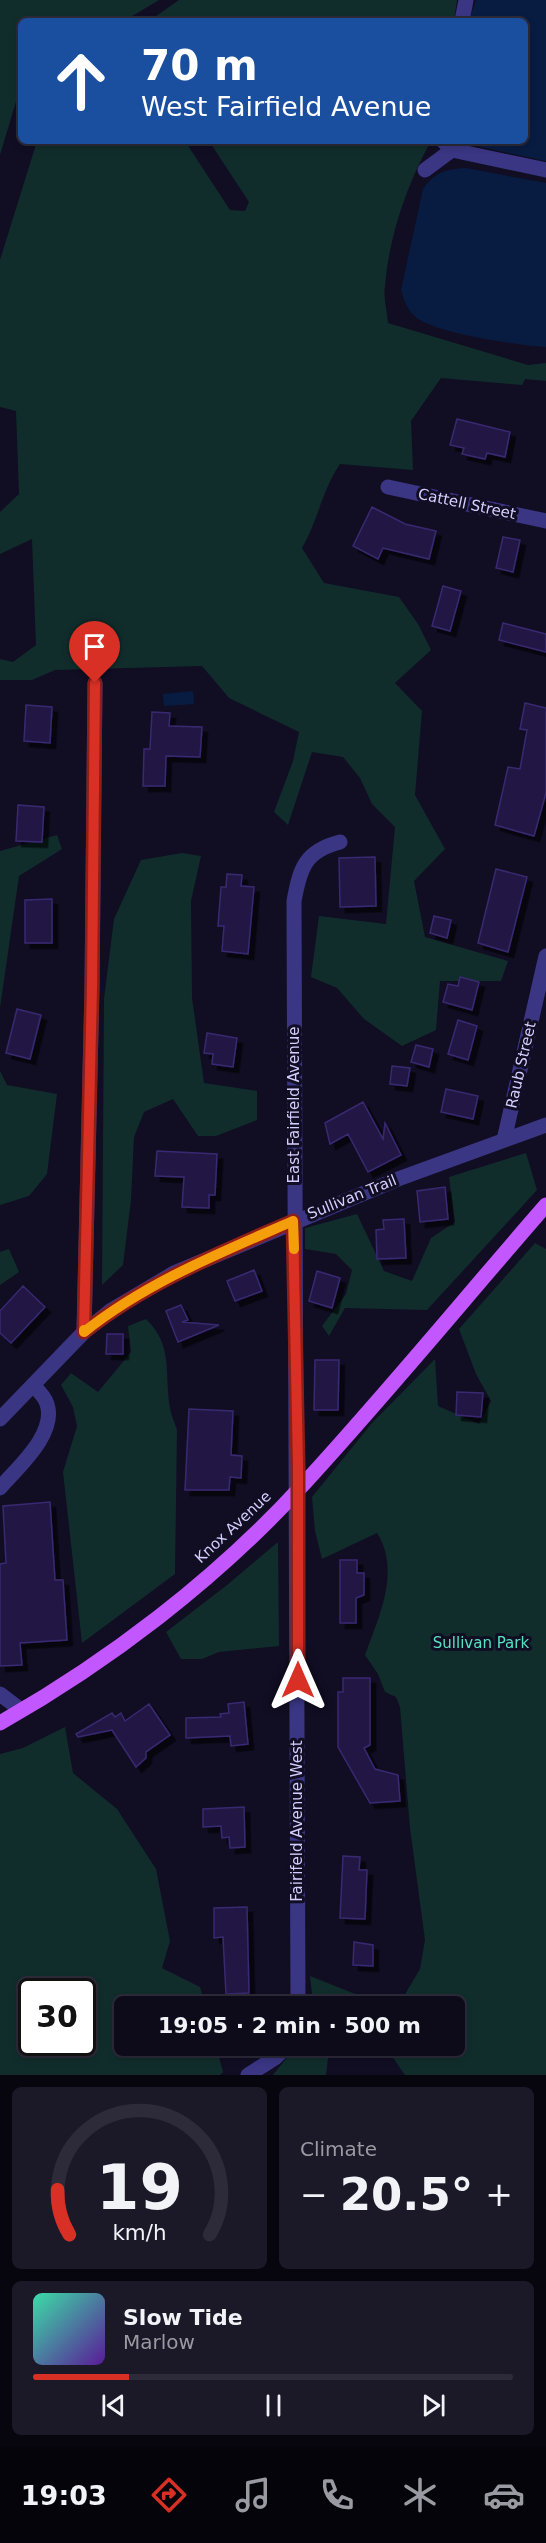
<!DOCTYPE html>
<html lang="en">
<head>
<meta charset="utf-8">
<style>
  body { margin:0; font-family:"DejaVu Sans",sans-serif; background:#1b1827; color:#f1f3f6; height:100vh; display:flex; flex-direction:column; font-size:22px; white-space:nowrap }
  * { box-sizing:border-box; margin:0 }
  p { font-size:20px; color:#9a9aa2 }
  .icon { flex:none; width:33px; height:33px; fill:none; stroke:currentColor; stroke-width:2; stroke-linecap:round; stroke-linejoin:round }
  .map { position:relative; height:2075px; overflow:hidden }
  .details { display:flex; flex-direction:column; gap:12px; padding:12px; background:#07060e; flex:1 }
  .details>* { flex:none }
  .hud { position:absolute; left:18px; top:18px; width:510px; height:126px; border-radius:9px; box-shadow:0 3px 9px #0003,0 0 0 2px #2d2b39; background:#1a4fa0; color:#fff; overflow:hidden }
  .speed { position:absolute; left:18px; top:1978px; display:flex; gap:12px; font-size:30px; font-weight:700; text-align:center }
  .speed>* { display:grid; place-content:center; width:78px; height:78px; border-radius:50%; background:#0d0a1a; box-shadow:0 3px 9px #0003,0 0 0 2px #2d2b39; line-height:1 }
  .speed .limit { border:3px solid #111; border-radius:9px; background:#fff; color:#111 }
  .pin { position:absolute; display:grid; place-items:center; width:51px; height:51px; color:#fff; margin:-62px -26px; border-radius:50% 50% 50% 0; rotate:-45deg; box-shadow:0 0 6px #0007 }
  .pin .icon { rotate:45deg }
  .me { position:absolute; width:66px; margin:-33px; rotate:0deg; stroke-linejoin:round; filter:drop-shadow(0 0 4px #0008) }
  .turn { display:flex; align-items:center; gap:21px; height:126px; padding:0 24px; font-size:27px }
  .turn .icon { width:78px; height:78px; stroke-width:2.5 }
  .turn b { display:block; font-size:42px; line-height:51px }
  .big { font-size:45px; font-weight:700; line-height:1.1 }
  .details .tile { flex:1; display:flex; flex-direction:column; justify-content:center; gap:9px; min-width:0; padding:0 21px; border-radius:9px; background:#1b1827 }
  .details .dial { align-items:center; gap:0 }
  .dial svg { height:156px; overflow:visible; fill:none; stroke:#2d2b39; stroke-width:7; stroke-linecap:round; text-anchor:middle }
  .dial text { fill:#f1f3f6; stroke:none }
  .song { display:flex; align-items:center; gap:18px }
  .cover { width:72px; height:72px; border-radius:9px; background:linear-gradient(135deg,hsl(160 70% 55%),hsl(270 70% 35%)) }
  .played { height:6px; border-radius:3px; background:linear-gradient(90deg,#d93025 20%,#2d2b39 20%) }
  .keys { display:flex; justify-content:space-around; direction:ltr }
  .heat { display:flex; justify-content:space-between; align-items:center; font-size:33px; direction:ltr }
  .details .tiles { flex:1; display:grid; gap:12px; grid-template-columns:1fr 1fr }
  .tile:last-child { grid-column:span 2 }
  .trip { position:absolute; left:114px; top:1996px; width:351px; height:60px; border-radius:9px; background:#0d0a1a; box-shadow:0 3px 9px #0003,0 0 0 2px #2d2b39; font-weight:700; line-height:60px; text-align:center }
  .menu { display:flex; height:96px; justify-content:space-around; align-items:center; background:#05040a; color:#9a9aa2 }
  .menu .icon { width:42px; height:42px }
  .menu .on { color:#d93025 }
  .menu b { font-size:27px; color:#f1f3f6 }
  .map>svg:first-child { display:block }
  .green { fill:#102d2c; fill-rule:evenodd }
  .water { fill:#081c41 }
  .building { fill:#221844; stroke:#392971; stroke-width:1.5; filter:url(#shadow) }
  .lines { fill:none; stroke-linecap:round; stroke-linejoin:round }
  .minor { stroke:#3a3684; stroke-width:15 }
  .major { stroke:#c256ff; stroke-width:15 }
  .route-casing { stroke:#8d1f18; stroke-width:15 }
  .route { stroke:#d93025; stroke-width:10 }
  .slow { stroke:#f59e0b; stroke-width:10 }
  .labels { text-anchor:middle; stroke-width:6; stroke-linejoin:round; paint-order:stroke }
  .street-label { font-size:15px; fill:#d5cfff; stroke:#110d23 }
  .park-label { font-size:15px; fill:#56e3c2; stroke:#110d23 }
</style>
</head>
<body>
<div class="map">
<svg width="546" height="2075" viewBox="0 0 546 2075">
  <defs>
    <filter id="shadow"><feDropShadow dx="5.5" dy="5.5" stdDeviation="0" flood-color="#0009"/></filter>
  </defs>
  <rect width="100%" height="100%" fill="#110d23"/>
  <path class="green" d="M0,0h159l-35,21h-103v64l-21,70z
    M179,0h278l-3,21h-305z
    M37,141h148l45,69 15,1 4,-9 -40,-61h222c-24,43 -42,95 -46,145 -2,11 2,25 3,37l140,42 18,-2v18l-21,-2 -3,6 -81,-7 -30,43 2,49 -73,-6c-18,26 -22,57 -38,84l22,35 75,14 19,27 13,26 -36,33 27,28 -7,84 30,54 -31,32 11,56 83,24 -7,20h-61l-4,49 -34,16 -38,-27 -27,-31 -26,-11 8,-61 67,8 9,-97 -23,-23 -12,-26 -17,-21 -31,-5 -24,73 -14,-13 19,-51 6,-29 -70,-34 -27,-32 -147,4 -23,10h-32v-21l13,3 23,-17 -4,-106 -32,15v-42l19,-18 -3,-83 -16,-4v-147z
    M57,835l5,14 -43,27 -19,132v-157z
    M182,853l19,3 -10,45 1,97 12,85 53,8v29l-41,16h-18l-25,-37 -29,13 -10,25 -3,63 -8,65 -21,20 2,-286 10,-80 27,-59z
    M0,1071l7,14 50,9 -10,80 -18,22 -29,9z
    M526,1153l11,37 -110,120 -82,-2 -16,28 -7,-10 24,-32 6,-24 -16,-16 -31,-5v-21l52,-14 27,57 28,10 19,-43 24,-16 -6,-45z
    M535,1243l11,6v826h-141l-16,-23 -10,-6h75v-39h-134l-7,-5 -3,-26 68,27 26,-7 16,-27 5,-29 -15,-112 -10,-121 -4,-10 -11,-5 -7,-18 -13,-19c14,-39 36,-84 12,-122l-55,26 -7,-28 -3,-34 60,-74 63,-64 3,47 41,18 12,-23 -15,-27 -17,-45z
    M9,1249l10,23 -19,13v-33z
    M146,1319c28,27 18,55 24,89 1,7 5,15 7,22l-2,144 -93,69 -19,-171 14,-46 -4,-19 -12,-22 10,-12 27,19 33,-40 -3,-26z
    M278,1542l1,104 -60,6 -17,7h-21l-15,-27 61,-47z
    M65,1727l8,46 44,36 39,60 14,72 -8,27 38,19 6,20h-82v39h92l7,26 -3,3h-220v-321l23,-6zM32,1992h50v51h-50z
    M296,2046h30l3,4 -3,25h-53z"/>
  <path class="water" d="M476,0h70v161l-65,-14 -14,-6h58v-120h-56z
    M466,168l80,15v164c-26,-1 -110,-14 -129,-29 -9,-7 -13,-17 -16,-28l22,-101c12,-17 23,-20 43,-21z
    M193,691l1,13 -30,2 -1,-12z"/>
  <path class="building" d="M457,419l53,13 -5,25 -18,-4 -2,6 -23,-5 2,-6 -14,-3z
    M372,507l33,17 31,7 -7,28 -46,-11 -5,11 -25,-13z
    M503,537l17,3 -7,32 -17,-4z
    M443,586l18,5 -11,40 -18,-5z
    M503,623l43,11v18l-47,-12z
    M525,703l21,5v85l-12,43 -39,-11 13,-58 12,2 7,-39 -7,-1z
    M26,705l26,2 -2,36 -26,-2z
    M152,712l18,1 -1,13 33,1 -2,30 -34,-1 -1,30h-22l1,-37h6z
    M18,805l26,2 -2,35 -26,-1z
    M375,857l1,49 -36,1 -1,-49z
    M496,869l31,8 -19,75 -30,-9z
    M227,874l15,1 -1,11 13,1 -6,67 -26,-3 2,-25h-6l3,-39h5z
    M52,899v44h-27v-43z
    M434,916l17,4 -4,18 -17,-5z
    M460,977l19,5 -7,28 -29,-8 5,-18 10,2z
    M17,1009l24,6 -11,44 -24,-6z
    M458,1020l19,6 -9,34 -20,-6z
    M207,1033l30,5 -4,29 -21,-3 1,-10 -9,-1z
    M416,1045l17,4 -4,18 -18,-5z
    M392,1066l18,2 -3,18 -17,-2z
    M446,1089l32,7 -5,23 -32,-7z
    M363,1102l20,37 2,-16 16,32 -33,17 -20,-38 -18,10 -5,-21z
    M157,1151l60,3 -2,41h-6v13l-27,-1 2,-30 -29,-1z
    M445,1187l3,32 -28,3 -3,-31z
    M404,1219l2,39 -29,1 -1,-29 8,-1 -1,-9z
    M254,1270l8,21 -27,10 -8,-20z
    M317,1271l23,7 -8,30 -23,-7z
    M23,1286l22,21 -34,36 -11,-10v-22z
    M181,1305l7,15 -6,2 37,3 -41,17 -12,-31z
    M107,1334h16v20h-17z
    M315,1360h24l-1,50h-24z
    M457,1392l26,1 -2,24 -25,-2z
    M189,1409l44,2 -2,44 11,1 -1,22 -11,-1 -1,13h-44z
    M50,1502l5,78h8l4,60 -47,3 2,22 -22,1v-102l6,-1 -3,-57z
    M340,1560h17v13h7v22l-8,3v25h-16z
    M343,1678h27v67l-6,3 11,21 23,6 2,26 -30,2 -32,-56v-55h5z
    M244,1702l4,42 -17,2 -1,-10 -44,2v-20l35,-1 -1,-3 9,-1 -1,-9z
    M149,1704l21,31 -24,17v6l-10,9 -24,-37 -34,7 -2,-3 36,-21 3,4 6,-4 4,8z
    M244,1807l1,40 -15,1 -1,-11 -7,1 -1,-12 -18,1v-18z
    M343,1856l17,1 -1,13h8l-2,49 -25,-1z
    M247,1907l2,86 -23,1 -3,-57 -9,1v-30z
    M354,1942l19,3v21l-20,-1z"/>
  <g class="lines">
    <path class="minor" d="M462,21l4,-21
      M443,141l9,9 94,20
      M425,170l27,-20
      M388,487l158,34
      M504,1140l42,-184
      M84,1332l8,-345 3,-304
      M0,1419l84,-87 26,-21 64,-38 224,-94 148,-54
      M0,1488c17,-20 57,-54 47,-84 -2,-7 -9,-14 -14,-19
      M0,1694l21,16
      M298,2007l-4,-1106c6,-33 11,-50 46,-59
      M248,2075l27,-17 12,-12"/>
    <path class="major" d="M0,1723c109,-62 214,-142 299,-234 85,-92 165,-190 247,-284"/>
  </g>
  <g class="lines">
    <g class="route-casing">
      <path id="route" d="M95,683l-3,304 -8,345c63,-50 136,-79 209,-111l5,245v214"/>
    </g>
    <use href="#route" class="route"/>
    <path class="slow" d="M84,1330v2c63,-50 136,-79 209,-111l1,28"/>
  </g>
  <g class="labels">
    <g class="street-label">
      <text transform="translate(467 504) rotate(12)" y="5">Cattell Street</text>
      <text transform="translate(521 1065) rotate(-77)" y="5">Raub Street</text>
      <text transform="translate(294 1105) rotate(-90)" y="5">East Fairfield Avenue</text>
      <text transform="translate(352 1197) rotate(-22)" y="5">Sullivan Trail</text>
      <text transform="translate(233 1527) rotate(-43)" y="5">Knox Avenue</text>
      <text transform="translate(297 1821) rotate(-90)" y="5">Fairifeld Avenue West</text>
    </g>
    <g class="park-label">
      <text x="481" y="1648">Sullivan Park</text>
    </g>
  </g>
</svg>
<div class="speed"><div class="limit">30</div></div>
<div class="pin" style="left:95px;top:683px;background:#d93025"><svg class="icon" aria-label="arrive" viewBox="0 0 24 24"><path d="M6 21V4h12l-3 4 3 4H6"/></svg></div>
<svg class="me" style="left:298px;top:1680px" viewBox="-20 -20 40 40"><path d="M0-17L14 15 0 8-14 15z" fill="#d93025" stroke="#fff" stroke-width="4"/></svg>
<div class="trip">19:05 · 2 min · 500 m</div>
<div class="hud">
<div class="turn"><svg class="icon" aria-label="ahead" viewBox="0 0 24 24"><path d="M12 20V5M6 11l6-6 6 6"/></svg><div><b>70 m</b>West Fairfield Avenue</div></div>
</div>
</div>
<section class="details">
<div class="tiles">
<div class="tile dial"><svg viewBox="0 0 100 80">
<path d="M14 69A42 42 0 1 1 86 69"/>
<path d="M14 69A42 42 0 0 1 8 46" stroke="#d93025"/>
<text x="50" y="56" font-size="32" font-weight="700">19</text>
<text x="50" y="72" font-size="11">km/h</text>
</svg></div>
<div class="tile"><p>Climate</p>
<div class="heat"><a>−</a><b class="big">20.5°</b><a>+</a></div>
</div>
<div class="tile">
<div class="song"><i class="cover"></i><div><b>Slow Tide</b><p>Marlow</p></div></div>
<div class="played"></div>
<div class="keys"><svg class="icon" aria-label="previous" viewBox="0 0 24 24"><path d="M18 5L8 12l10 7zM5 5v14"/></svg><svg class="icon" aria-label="pause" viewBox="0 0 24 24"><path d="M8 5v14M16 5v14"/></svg><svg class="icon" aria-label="next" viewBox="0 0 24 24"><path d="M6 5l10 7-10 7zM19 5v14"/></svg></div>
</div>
</div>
</section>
<nav class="menu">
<b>19:03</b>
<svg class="icon on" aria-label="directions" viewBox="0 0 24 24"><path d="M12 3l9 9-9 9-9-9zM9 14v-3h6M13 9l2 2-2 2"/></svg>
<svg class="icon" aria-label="music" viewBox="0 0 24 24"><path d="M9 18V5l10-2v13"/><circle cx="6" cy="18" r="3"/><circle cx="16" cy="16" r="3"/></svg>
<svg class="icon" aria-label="phone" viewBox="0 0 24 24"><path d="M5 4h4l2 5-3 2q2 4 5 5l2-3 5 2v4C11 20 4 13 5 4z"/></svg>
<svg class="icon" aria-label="climate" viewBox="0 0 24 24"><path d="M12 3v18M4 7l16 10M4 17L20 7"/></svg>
<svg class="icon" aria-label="car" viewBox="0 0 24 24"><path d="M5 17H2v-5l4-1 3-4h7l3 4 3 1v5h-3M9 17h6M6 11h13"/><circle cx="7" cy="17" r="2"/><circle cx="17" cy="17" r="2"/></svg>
</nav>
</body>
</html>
